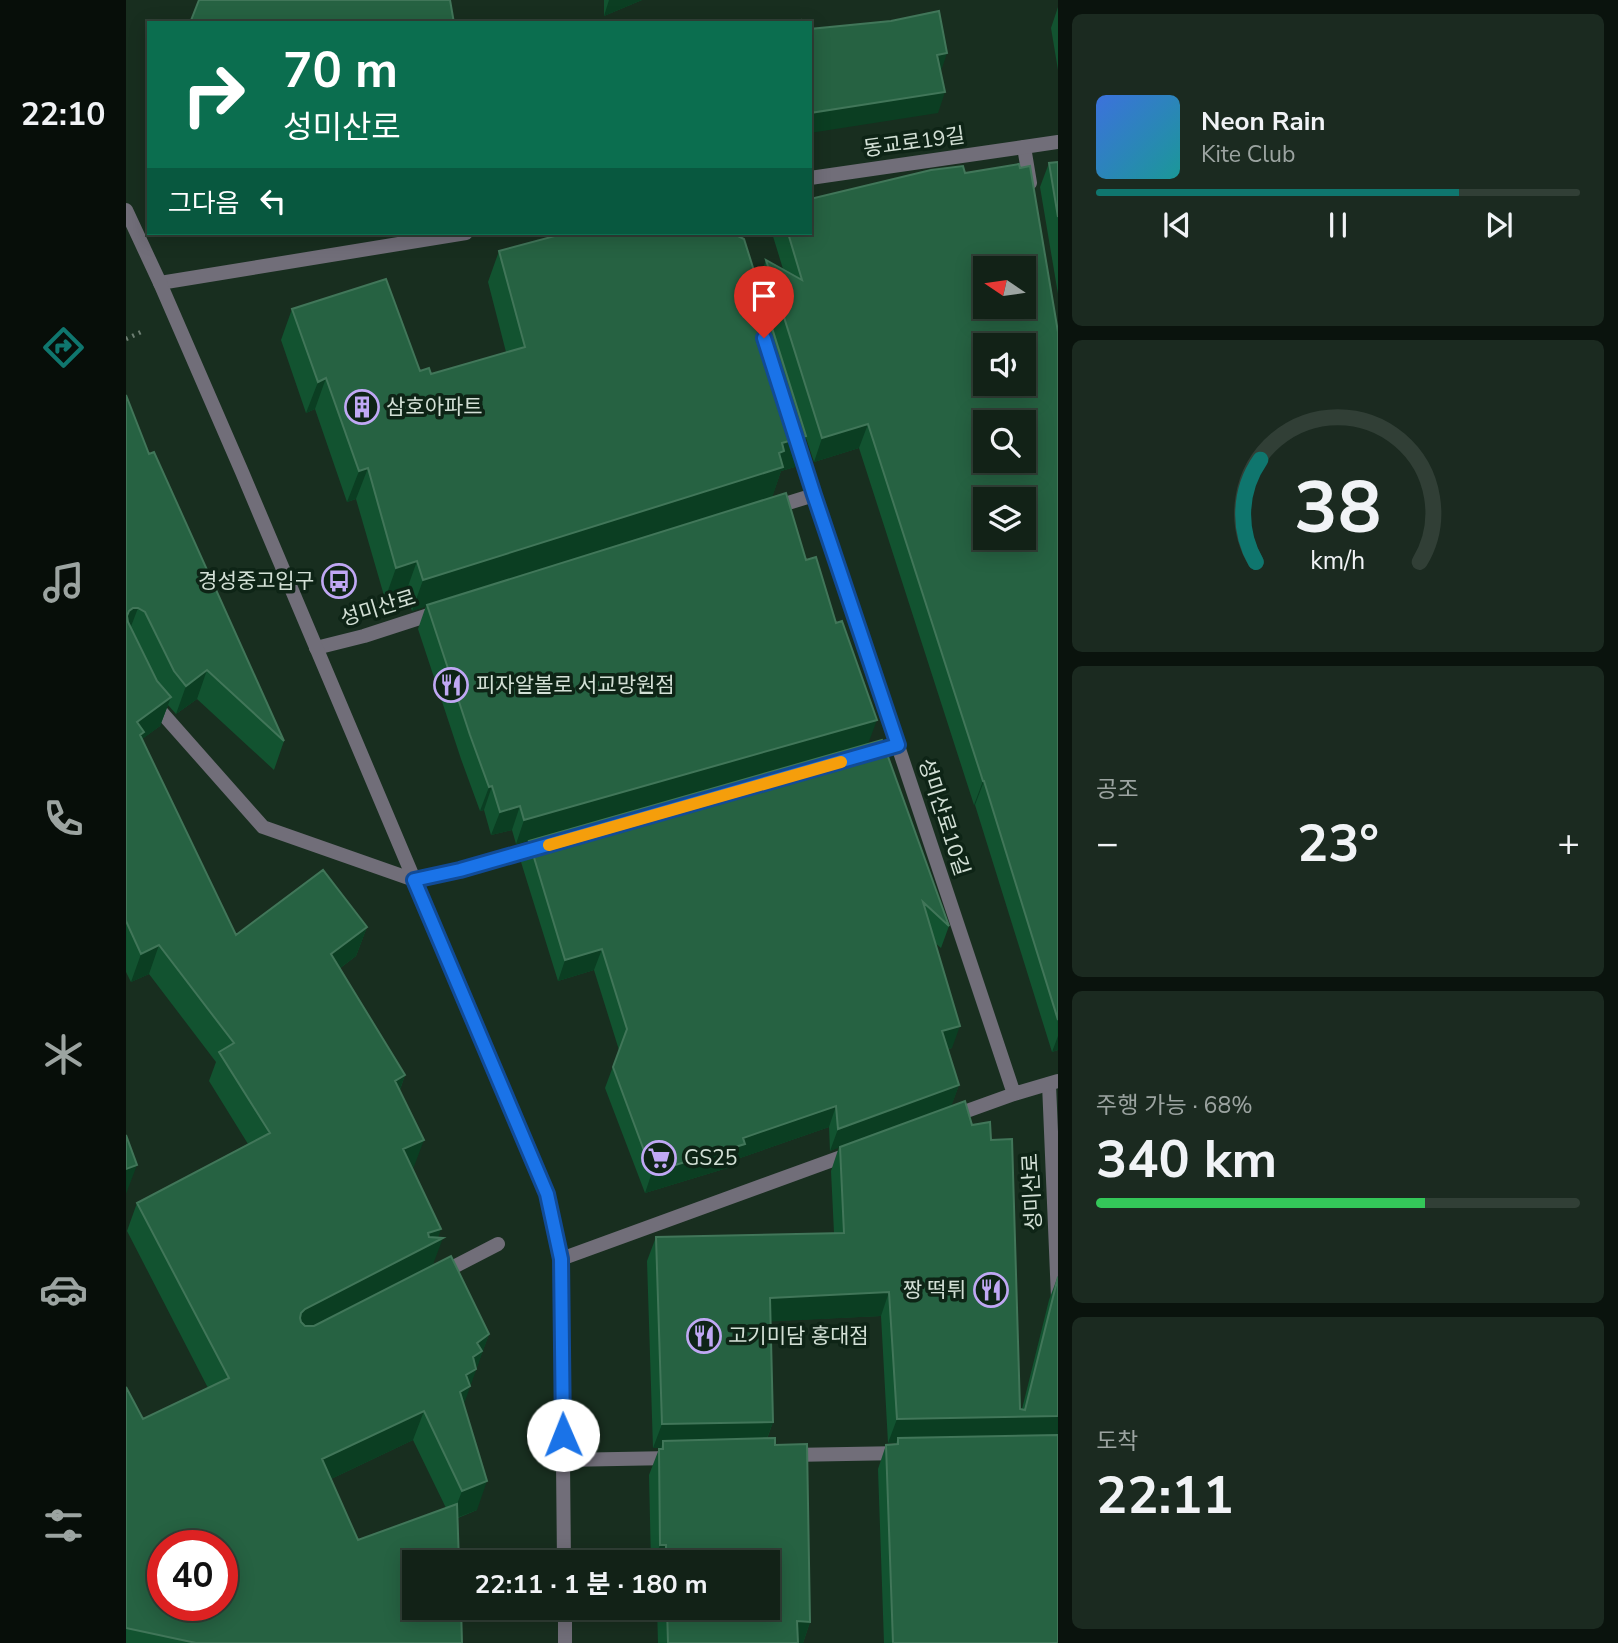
<!DOCTYPE html>
<html lang="ko">
<head>
<meta charset="utf-8">
<style>
  body { margin:0; font-family:"Nunito Sans","Noto Sans KR",sans-serif; background:#1b2a20; color:#f1f3f6; height:100vh; display:flex; flex-direction:column; font-size:26px; white-space:nowrap }
  * { box-sizing:border-box; margin:0 }
  p { font-size:23px; color:#9ca4a1 }
  .icon { flex:none; width:38px; height:38px; fill:none; stroke:currentColor; stroke-width:2; stroke-linecap:round; stroke-linejoin:round }
  .map { position:relative; flex:1; overflow:hidden }
  .details { display:flex; flex-direction:column; gap:14px; padding:14px; background:#0a130d; width:560px }
  .details>* { flex:none }
  .banner { position:absolute; left:21px; top:21px; width:665px; height:214px; border-radius:0px; box-shadow:0 4px 18px #0003,0 0 0 2px #313f36; background:#0b6e4f; color:#fff; overflow:hidden }
  .needle { width:46px; rotate:283deg }
  .fabs { position:absolute; left:847px; top:256px; display:grid; gap:14px }
  .fabs a { display:grid; place-items:center; width:63px; height:63px; border-radius:0px; background:#122217; box-shadow:0 4px 18px #0003,0 0 0 2px #313f36; font-size:35px }
  .speed { position:absolute; left:21px; top:1530px; display:flex; gap:14px; font-size:35px; font-weight:700; text-align:center }
  .speed>* { display:grid; place-content:center; width:91px; height:91px; border-radius:50%; background:#122217; box-shadow:0 4px 18px #0003,0 0 0 2px #313f36; line-height:1 }
  .speed .limit { border:10px solid #d22; background:#fff; color:#111 }
  .pin { position:absolute; display:grid; place-items:center; width:60px; height:60px; color:#fff; margin:-72px -30px; border-radius:50% 50% 50% 0; rotate:-45deg; box-shadow:0 0 7px #0007 }
  .pin .icon { rotate:45deg }
  .me { position:absolute; width:77px; margin:-38px; rotate:359deg; stroke-linejoin:round; filter:drop-shadow(0 0 5px #0008) }
  .turn { display:flex; align-items:center; gap:24px; height:147px; padding:0 21px; font-size:32px }
  .turn .icon { width:91px; height:91px; stroke-width:2.5 }
  .turn b { display:block; font-size:49px; line-height:60px }
  .then { display:flex; align-items:center; height:66px; padding:0 21px; background:#0003; gap:14px; font-size:26px }
  .big { font-size:52px; font-weight:700; line-height:1.1 }
  .details .card { flex:1; display:flex; flex-direction:column; justify-content:center; gap:10px; min-width:0; padding:0 24px; border-radius:10px; background:#1b2a20 }
  .details .dial { align-items:center; gap:0 }
  .dial svg { height:182px; overflow:visible; fill:none; stroke:#313f36; stroke-width:7; stroke-linecap:round; text-anchor:middle }
  .dial text { fill:#f1f3f6; stroke:none }
  .song { display:flex; align-items:center; gap:21px }
  .cover { width:84px; height:84px; border-radius:10px; background:linear-gradient(135deg,hsl(220 70% 55%),hsl(180 70% 35%)) }
  .played { height:7px; border-radius:4px; background:linear-gradient(90deg,#0f766e 75%,#313f36 75%) }
  .keys { display:flex; justify-content:space-around; direction:ltr }
  .heat { display:flex; justify-content:space-between; align-items:center; font-size:38px; direction:ltr }
  .charge { height:10px; border-radius:5px; background:linear-gradient(90deg,#34c759 68%,#313f36 0) }
  .trip { position:absolute; left:276px; top:1550px; width:378px; height:70px; border-radius:0px; background:#122217; box-shadow:0 4px 18px #0003,0 0 0 2px #313f36; font-weight:700; line-height:70px; text-align:center }
  main { display:flex; flex:1; min-height:0 }
  .tab-bar { display:flex; flex-direction:column; width:126px; justify-content:space-around; align-items:center; background:#070e09; color:#9ca4a1 }
  .tab-bar .icon { width:49px; height:49px }
  .tab-bar .selected { color:#0f766e }
  .tab-bar b { font-size:32px; color:#f1f3f6 }
  .map>svg:first-child { display:block }
  .lines { fill:none; stroke-linecap:round; stroke-linejoin:round }
  .path { stroke:#6e7f73; stroke-width:4.5; stroke-dasharray:2 5; stroke-linecap:butt }
  .service { stroke:#716e79; stroke-width:14 }
  .minor { stroke:#716e79; stroke-width:14 }
  .tertiary { stroke:#716e79; stroke-width:14 }
  .wall { fill:#125330; fill-rule:evenodd }
  .shaded-wall { fill:#0b3e22 }
  .building { fill:#266242; stroke:#417659; stroke-width:2; fill-rule:evenodd }
  .route-casing { stroke:#114b97; stroke-width:18 }
  .route { stroke:#1a73e8; stroke-width:12 }
  .slow { stroke:#f59e0b; stroke-width:12 }
  .labels { text-anchor:middle; stroke-width:7; stroke-linejoin:round; paint-order:stroke }
  .street-label { font-size:21px; fill:#d3e0d6; stroke:#0e2416 }
  .poi-label { font-size:21px; fill:#d3e0d6; stroke:#0e2416; text-anchor:start }
</style>
</head>
<body>
<main>
<nav class="tab-bar">
<b>22:10</b>
<svg class="icon selected" aria-label="directions" viewBox="0 0 24 24"><path d="M12 3l9 9-9 9-9-9zM9 14v-3h6M13 9l2 2-2 2"/></svg>
<svg class="icon" aria-label="music" viewBox="0 0 24 24"><path d="M9 18V5l10-2v13"/><circle cx="6" cy="18" r="3"/><circle cx="16" cy="16" r="3"/></svg>
<svg class="icon" aria-label="phone" viewBox="0 0 24 24"><path d="M5 4h4l2 5-3 2q2 4 5 5l2-3 5 2v4C11 20 4 13 5 4z"/></svg>
<svg class="icon" aria-label="climate" viewBox="0 0 24 24"><path d="M12 3v18M4 7l16 10M4 17L20 7"/></svg>
<svg class="icon" aria-label="car" viewBox="0 0 24 24"><path d="M5 17H2v-5l4-1 3-4h7l3 4 3 1v5h-3M9 17h6M6 11h13"/><circle cx="7" cy="17" r="2"/><circle cx="17" cy="17" r="2"/></svg>
<svg class="icon" aria-label="filters" viewBox="0 0 24 24"><path d="M4 7h16M4 17h16"/><circle cx="9" cy="7" r="2"/><circle cx="15" cy="17" r="2"/></svg>
</nav>
<div class="map">
<svg width="932" height="1643" viewBox="0 0 932 1643">
  <rect width="100%" height="100%" fill="#182e1f"/>
  <g class="lines">
    <path class="path" d="M0,339l15,-7"/>
    <path class="service" d="M898,147l6,36
      M646,508l42,-13
      M190,648l48,-12 74,-24
      M27,700l2,5 108,122 151,53 46,-10 84,-24
      M923,1084l9,214
      M314,1274l58,-30
      M664,1455l113,-2
      M437,1460l109,-2"/>
    <path class="minor" d="M684,178l248,-36
      M34,283l306,-50
      M668,434l220,660
      M824,1117l64,-23 44,-13
      M435,1259l291,-106"/>
    <path class="tertiary" d="M0,210l34,73 82,189 305,722 14,65 3,304
      M439,1608v35"/>
  </g>
  <path class="wall" d="M478,0h38l-38,16z
    M932,7v63l-7,-42z
    M932,162v132l-18,-107 9,-24z
    M839,173l93,159v718l-6,2 -77,-247h-1l-115,-357 -45,14 -8,-24 -11,29 -14,4 -9,26 34,63 62,184 -352,100 -4,-14 -21,5 -7,-25 -4,1 -19,-52 -43,-130 8,-23 -14,5 -6,-19 -21,7 -29,-100 -9,3 -32,-93 -9,4 -25,-73 11,-31 128,62 11,3 75,-22 -18,-70 11,-31 67,-17 192,48 8,-22 17,9 -11,-36h38z
    M0,395l23,59 135,287 -10,29 -77,-71 -21,15 -8,-9 -8,21 -18,13 94,196 131,-8 -11,29 -17,13 66,106 -5,15 13,79 25,69 -5,27 56,69 -26,70 14,106 -19,8 4,125h-336v-256l17,32 65,-31 -81,-157 10,-28 111,-59 -39,-63 7,-19 -67,-88 -18,8 -5,-10zM287,1440l33,68 -88,32 -27,-61z
    M756,740l67,186 -8,22 -7,-6 18,106 -4,1 11,36 -8,21 40,34 29,269h2l27,-109 9,-24v367h-174l-6,-174 8,-24 10,-1v-1h-8l-7,-127 -110,5 2,101 -6,17 8,6 35,177 -7,21h-145l-1,-35h111v-45h-117l-2,-88 10,-26 2,-1h-8l-6,-187 9,-24 178,-4 -3,-62 8,-24 -9,4 -1,-24 -89,31 -3,7 -92,28 -40,-105 14,-38 -25,-80 -36,11 -37,-119 8,-21z"/>
  <path class="shaded-wall" d="M483,0h33l-38,16z
    M821,53l-7,21 -3,-19z
    M819,92l-7,21 -128,20v-20z
    M200,378l-11,31 -9,4 12,-31z
    M742,424l-9,24 -45,14 8,-24z
    M680,436l-11,31 -14,4 -9,27 -360,113 11,-31 359,-137z
    M242,468l-12,31 -9,3 12,-31z
    M291,561l-11,31 -21,7 11,-31z
    M7,608h5l-11,29 -1,-18 3,-8z
    M81,670l-10,29 -21,15 10,-28z
    M45,697l-11,29 -19,14 -4,-18z
    M751,720l-9,24 -352,100 8,-24z
    M857,781h1l-9,24h-1z
    M366,786l-8,24 -4,1 9,-24z
    M394,806l-8,24 -21,5 9,-23z
    M241,927l-11,29 -36,27 11,-29z
    M33,945l-10,29 -18,8 10,-28z
    M476,949l-8,21 -36,11 7,-21z
    M834,1026l-8,22 -17,4 7,-21z
    M932,1036v14l-6,2z
    M279,1075l-10,29v-23z
    M833,1085l-8,22 -121,44 8,-22z
    M710,1106l-7,21 -89,31 -3,7 -92,28 7,-21 91,-34z
    M298,1140l-11,29 -20,9 10,-29z
    M11,1165l-11,29v-25z
    M315,1229l-4,12 6,-3 -11,29 -137,70 6,-24 4,-4 123,-76z
    M763,1292l-8,24 -120,6 9,-24z
    M363,1334l-29,81 -11,6 28,-78z
    M298,1411l-11,29 -101,48 10,-29z
    M932,1416v23l-160,-1 -2,5h-8l9,-24z
    M647,1422l-9,24 -101,-5 -2,7h-8l9,-24z
    M361,1481l-10,29 -26,10 11,-29z
    M534,1545h6l-6,18h-6z
    M671,1621l13,1 -7,21h-14z"/>
  <path class="building" d="M73,0h251l4,23h-172l-1,-1 -2,1h-89z
    M813,11l8,42 -10,2 8,37 -135,21v-84l81,-8z
    M675,20l1,3h-16z
    M932,162v55l-9,-54z
    M893,164l1,4 10,-2 28,166v688l-74,-239h-1l-115,-357 -46,14 -56,-178 36,20 -14,-47h22v-34l121,-29 32,-4 2,7zM859,268h39v38h-39zM859,345h39v38h-39zM859,422h39v38h-39zM859,499h39v38h-39z
    M440,233v1l6,-1h160l12,6 62,197 -24,7 2,8 -5,2 4,14 -360,113 -6,-19 -21,7 -28,-100 -9,3 -33,-93 -8,4 -26,-73 94,-30 34,92 9,-3 2,6 94,-27 -26,-96z
    M0,395l23,59 5,-2 130,289 -77,-71 -21,16 -12,-15 -29,-59 -7,-4h-5l-4,3 -2,5 1,6 29,59 14,16 -34,25 7,10 -4,3 96,200 87,-65 44,57 -36,27 74,121 -10,6 29,59 -21,9 38,80 -13,4 1,4 14,1 -138,71 -4,4 -1,5 1,4 4,4h9l137,-70 38,78 -12,9 5,8 -9,6 3,12 -10,6 4,11 -10,6 27,89 -25,10 -38,-80 -102,48 36,81 99,-36 2,59h-44v45h46l1,35h-266l-70,-15v-241l17,32 86,-41 -92,-175 133,-70 -51,-81 15,-9 -75,-98 -18,9 -15,-33zM37,1545h59v60h-59z
    M660,493l20,67 10,-3 20,66 6,-2 35,99 -353,100 -4,-14 -20,6 -8,-26 -3,1 -19,-52 -43,-130z
    M756,740l67,186 -26,-24 37,124 -18,5 17,54 -121,44 -2,-23 -93,32 2,6 -93,28 -39,-105 14,-38 -25,-80 -37,11 -36,-119z
    M839,1101l7,24 18,-3 1,18 21,-1 8,270 5,1 33,-133v139l-161,3 -8,-127 -119,6 3,124 -111,2 -6,-187 188,-4 -4,-86z
    M0,1135l11,30 -11,4z
    M932,1435v208h-165l-7,-198 12,-1v-6z
    M649,1438v7l32,-1 3,178 -13,-1 1,22h-130l-1,-35h101v-45h-102v-18h-6l-1,-96h4v-8z"/>
  <g class="lines">
    <g class="route-casing">
      <path id="route" d="M437,1435l-2,-176 -14,-65 -133,-314 46,-10 438,-125 -84,-250 -50,-157"/>
    </g>
    <use href="#route" class="route"/>
    <path class="slow" d="M423,845l292,-83"/>
  </g>
  <defs>
    <g id="building-ring" transform="scale(1.75)"><circle r="9.5" fill="#0e2416" stroke="#c0a8f4" stroke-width="1.5"/><path d="M-4-6H4V6H1V3H-1V6H-4ZM-2.5-4.3h1.7v1.8h-1.7ZM.8-4.3h1.7v1.8H.8ZM-2.5-1h1.7V.8h-1.7ZM.8-1h1.7V.8H.8Z" fill="#c0a8f4"/></g>
    <g id="bus-ring" transform="scale(1.75)"><circle r="9.5" fill="#0e2416" stroke="#c0a8f4" stroke-width="1.5"/><path d="M-5-6H5V4H4V6H2V4H-2V6H-4V4H-5ZM-3.5-4V0h7V-4ZM-3.5 1.2v1.5H-2V1.2ZM2 1.2v1.5H3.5V1.2Z" fill="#c0a8f4"/></g>
    <g id="restaurant-ring" transform="scale(1.75)"><circle r="9.5" fill="#0e2416" stroke="#c0a8f4" stroke-width="1.5"/><path d="M-5-6h1v4h1v-4h1v4h1v-4h1v5L-1.5 .5V6h-2V.5L-5-1ZM5-6V6H3V1.5H1.5Q1.5-4 5-6Z" fill="#c0a8f4"/></g>
    <g id="supermarket-ring" transform="scale(1.75)"><circle r="9.5" fill="#0e2416" stroke="#c0a8f4" stroke-width="1.5"/><path d="M-6-5.5h2.5l.6 2H6L4.5 2H-2.5L-4.4-4H-6ZM-1.5 3.2a1.3 1.3 0 1 0 .1 0ZM3 3.2a1.3 1.3 0 1 0 .1 0Z" fill="#c0a8f4"/></g>
  </defs>
  <g fill-rule="evenodd">
    <use href="#building-ring" x="236" y="407"/>
    <use href="#bus-ring" x="213" y="581"/>
    <use href="#restaurant-ring" x="325" y="685"/>
    <use href="#supermarket-ring" x="533" y="1158"/>
    <use href="#restaurant-ring" x="865" y="1290"/>
    <use href="#restaurant-ring" x="578" y="1336"/>
  </g>
  <g class="labels">
    <g class="street-label">
      <text transform="translate(788 142) rotate(-8)" y="7">동교로19길</text>
      <text transform="translate(252 608) rotate(-17)" y="7">성미산로</text>
      <text transform="translate(818 817) rotate(72)" y="7">성미산로10길</text>
      <text transform="translate(906 1192) rotate(-93)" y="7">성미산로</text>
    </g>
    <g class="poi-label">
      <text x="260" y="414">삼호아파트</text>
      <text x="188" y="588" text-anchor="end">경성중고입구</text>
      <text x="350" y="692">피자알볼로 서교망원점</text>
      <text x="558" y="1165">GS25</text>
      <text x="840" y="1297" text-anchor="end">짱 떡튀</text>
      <text x="602" y="1343">고기미담 홍대점</text>
    </g>
  </g>
</svg>
<div class="fabs">
<a><svg class="needle" viewBox="-14 -14 28 28"><path d="M0-13l5 13h-10z" fill="#e53935"/><path d="M0 13l5-13h-10z" fill="#9ca4a1"/></svg></a>
<a><svg class="icon" aria-label="sound" viewBox="0 0 24 24"><path d="M4 9h4l5-4v14l-5-4H4zM17 9q2 3 0 6"/></svg></a>
<a><svg class="icon" aria-label="search" viewBox="0 0 24 24"><circle cx="10" cy="10" r="6"/><path d="M15 15l6 6"/></svg></a>
<a><svg class="icon" aria-label="layers" viewBox="0 0 24 24"><path d="M12 4l9 5-9 5-9-5zM3 14l9 5 9-5"/></svg></a>
</div>
<div class="speed"><div class="limit">40</div></div>
<div class="pin" style="left:638px;top:338px;background:#d93025"><svg class="icon" aria-label="arrive" viewBox="0 0 24 24"><path d="M6 21V4h12l-3 4 3 4H6"/></svg></div>
<svg class="me" style="left:437px;top:1435px" viewBox="-20 -20 40 40"><circle r="19" fill="#fff"/><path d="M0-13L10 11 0 6-10 11z" fill="#1a73e8"/></svg>
<div class="trip">22:11 · 1 분 · 180 m</div>
<div class="banner">
<div class="turn"><svg class="icon" aria-label="right" viewBox="0 0 24 24"><path d="M7 20v-9h11M14 6l5 5-5 5"/></svg><div><b>70 m</b>성미산로</div></div>
<div class="then">그다음<svg class="icon" aria-label="left" viewBox="0 0 24 24"><path d="M17 20v-9H6M10 6l-5 5 5 5"/></svg></div>
</div>
</div>
<section class="details">
<div class="card">
<div class="song"><i class="cover"></i><div><b>Neon Rain</b><p>Kite Club</p></div></div>
<div class="played"></div>
<div class="keys"><svg class="icon" aria-label="previous" viewBox="0 0 24 24"><path d="M18 5L8 12l10 7zM5 5v14"/></svg><svg class="icon" aria-label="pause" viewBox="0 0 24 24"><path d="M8 5v14M16 5v14"/></svg><svg class="icon" aria-label="next" viewBox="0 0 24 24"><path d="M6 5l10 7-10 7zM19 5v14"/></svg></div>
</div>
<div class="card dial"><svg viewBox="0 0 100 80">
<path d="M14 69A42 42 0 1 1 86 69"/>
<path d="M14 69A42 42 0 0 1 16 24" stroke="#0f766e"/>
<text x="50" y="56" font-size="32" font-weight="700">38</text>
<text x="50" y="72" font-size="11">km/h</text>
</svg></div>
<div class="card"><p>공조</p>
<div class="heat"><a>−</a><b class="big">23°</b><a>+</a></div>
</div>
<div class="card"><p>주행 가능 · 68%</p><b class="big">340 km</b><div class="charge"></div></div>
<div class="card"><p>도착</p><b class="big">22:11</b></div>
</section>
</main>
</body>
</html>
